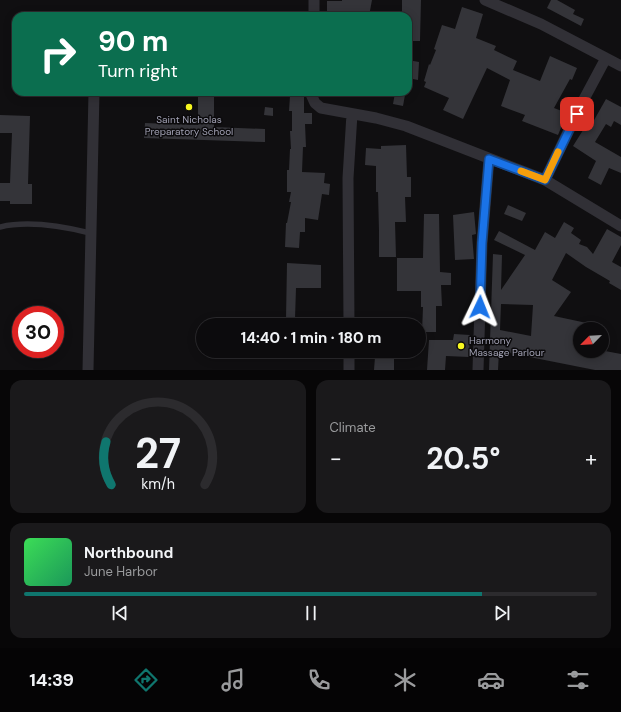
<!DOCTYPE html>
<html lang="en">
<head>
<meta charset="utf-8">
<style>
  body { margin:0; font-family:"DM Sans",sans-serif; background:#1a191b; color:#f1f3f6; height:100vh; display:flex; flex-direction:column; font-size:15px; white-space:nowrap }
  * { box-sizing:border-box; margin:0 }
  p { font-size:13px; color:#9a9b9d }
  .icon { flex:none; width:22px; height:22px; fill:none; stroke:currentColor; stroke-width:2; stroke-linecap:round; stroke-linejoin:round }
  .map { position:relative; height:370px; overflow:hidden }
  .side { display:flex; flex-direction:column; gap:10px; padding:10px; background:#070607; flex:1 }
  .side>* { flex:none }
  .guide { position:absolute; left:12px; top:12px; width:400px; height:84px; border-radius:12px; box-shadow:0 2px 10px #0003,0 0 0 1px #2c2b2e; background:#0b6e4f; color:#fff; overflow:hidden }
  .needle { width:26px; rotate:246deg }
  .tools { position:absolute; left:573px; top:322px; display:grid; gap:8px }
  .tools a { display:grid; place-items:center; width:36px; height:36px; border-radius:50%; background:#0c0b0d; box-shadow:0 2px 10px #0003,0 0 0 1px #2c2b2e; font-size:20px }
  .speed { position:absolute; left:12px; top:306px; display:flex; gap:8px; font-size:20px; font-weight:700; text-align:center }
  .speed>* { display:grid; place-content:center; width:52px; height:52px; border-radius:50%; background:#0c0b0d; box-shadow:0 2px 10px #0003,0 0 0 1px #2c2b2e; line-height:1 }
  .speed .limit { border:6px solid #d22; background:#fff; color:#111 }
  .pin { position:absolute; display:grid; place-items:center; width:34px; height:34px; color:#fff; margin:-17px; border-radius:8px; box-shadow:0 2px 6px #0006 }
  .me { position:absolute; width:44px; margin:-22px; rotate:2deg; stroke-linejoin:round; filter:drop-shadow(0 0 3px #0008) }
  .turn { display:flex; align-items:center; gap:14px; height:84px; padding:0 20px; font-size:18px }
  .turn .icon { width:52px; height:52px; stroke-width:2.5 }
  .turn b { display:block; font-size:28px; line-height:34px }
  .big { font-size:30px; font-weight:700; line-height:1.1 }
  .side .tile { flex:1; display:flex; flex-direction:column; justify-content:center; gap:6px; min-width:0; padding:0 14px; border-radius:12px; background:#1a191b }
  .side .dial { align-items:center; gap:0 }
  .dial svg { height:104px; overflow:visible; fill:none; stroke:#2c2b2e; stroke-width:7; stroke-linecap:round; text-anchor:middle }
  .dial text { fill:#f1f3f6; stroke:none }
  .song { display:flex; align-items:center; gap:12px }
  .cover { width:48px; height:48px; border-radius:6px; background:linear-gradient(135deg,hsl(130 70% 55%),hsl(150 70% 35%)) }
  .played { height:4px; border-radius:2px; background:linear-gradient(90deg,#0f766e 80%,#2c2b2e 80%) }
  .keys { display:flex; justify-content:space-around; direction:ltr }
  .heat { display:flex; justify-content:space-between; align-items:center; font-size:22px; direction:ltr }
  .side .tiles { flex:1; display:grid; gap:10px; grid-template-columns:1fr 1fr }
  .tile:last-child { grid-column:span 2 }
  .trip { position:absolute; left:196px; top:318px; width:230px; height:40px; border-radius:20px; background:#0c0b0d; box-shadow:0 2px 10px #0003,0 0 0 1px #2c2b2e; font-weight:700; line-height:40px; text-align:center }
  .dock { display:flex; height:64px; justify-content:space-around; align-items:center; background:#050405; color:#9a9b9d }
  .dock .icon { width:28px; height:28px }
  .dock .on { color:#0f766e }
  .dock b { font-size:18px; color:#f1f3f6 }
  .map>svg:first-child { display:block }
  .building { fill:#343439; fill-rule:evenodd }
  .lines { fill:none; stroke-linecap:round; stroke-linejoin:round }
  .service { stroke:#313036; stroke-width:5.5 }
  .minor { stroke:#313036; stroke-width:11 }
  .route-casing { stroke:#114b97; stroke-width:10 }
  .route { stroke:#1a73e8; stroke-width:7 }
  .slow { stroke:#f59e0b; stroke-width:7 }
  .poi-dot { fill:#f8f820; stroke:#0b0a0c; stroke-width:1.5 }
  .labels { text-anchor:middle; stroke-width:3; stroke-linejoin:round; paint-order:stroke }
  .poi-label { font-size:10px; fill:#a0a0b2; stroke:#0b0a0c }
</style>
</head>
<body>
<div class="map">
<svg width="621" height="370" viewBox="0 0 621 370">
  <rect width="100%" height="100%" fill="#100f11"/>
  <path class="building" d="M342,0h30l-3,16h-42v-15h15z
    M402,0h19l-1,41h-12v-25h-6z
    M551,0h6l18,10 -2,4 11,5 -3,7 -34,-18z
    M462,7l21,7 -7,24 20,8 -2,4 23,11 -4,9 27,11 10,-25 27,12 -5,12 -2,-1 -16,29 13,5 -9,22 -36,-14 3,-6 -24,-9 9,-26 -23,-12 -24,51 -20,-9 6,-12 -25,-11 2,-5 -2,-1 5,-17 1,1 6,-15 -2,-1 8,-24 13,4z
    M408,60l11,2 -1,18 -10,-2z
    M198,92h16v35l51,2v13l-121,-4 1,-15 53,2z
    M395,93l10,2 -2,11 -10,-2z
    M290,96l14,1v16h8v11h-7l1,23h-3l-1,25 23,1 -1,10 6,1 -1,11 -7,-1 -4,26 -13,-2v14h-5l-1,16 -14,-1 1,-24h1l4,-21h-2l2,-10h-4v-22h2l1,-21h1l-1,-18h2v-20h-3z
    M606,99l15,8v18l-7,-4 -3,6 -5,-3 -11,18 26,15v16l-12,-5 -8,17 -13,-7 8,-17 -23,-15 12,-19 4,2z
    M265,107l8,1v8l-9,-1z
    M0,115l30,1 -2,68h4v20h-22v-3h-10v-18h10l2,-50h-12z
    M406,145l1,32h4v20h-6l1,25h-11l1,35h-17v-26l-1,-39h-2v-26l-11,-1 1,-17 15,1v-3z
    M508,205l18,8 -4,8 -18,-7z
    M474,212l2,22 -4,1 2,24 -19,1 -2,-45z
    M424,214h15l1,58 11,1v12h-10l1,21h-6v26h-14l1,-25h-2v-16h-24v-33h26z
    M564,222l10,6 -3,5 10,7 -2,4 8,3 6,7 14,-25 14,8v8l-9,17 9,5v23l-12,-7 1,-2 -24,-14 -20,-14 -14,27 19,12 -17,24 42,9v4h-16v22h25l16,3v16h-26l-96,-19 -1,19h-9l4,-116 9,1 -1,35 24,-35 -31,-15 5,-9 36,19 10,-18 10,6zM501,304l32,1 -2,31 -31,-6z
    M287,263l34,2v23h-25l-1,31h-9z
    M454,334l16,1 -1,22 -23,-1 -1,14h-18l2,-30h24z
    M375,357l19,1v12h-20z"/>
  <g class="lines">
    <path class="service" d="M0,227c29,-7 62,-1 90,6"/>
    <path class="minor" d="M485,0l56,24 80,42
      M314,16v-16
      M310,92l5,11 6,5 55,10 30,8 139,54 76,46
      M545,180l38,-79 23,-43
      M349,325l-1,-147 4,-64
      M349,351v19
      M88,370l6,-278
      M478,370l4,-127 7,-84"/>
  </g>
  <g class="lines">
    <g class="route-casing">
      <path id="route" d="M480,307l2,-64 7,-84 56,21 32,-66"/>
    </g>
    <use href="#route" class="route"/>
    <path class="slow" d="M521,171l24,9 13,-28"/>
  </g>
  <g class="poi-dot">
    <circle cx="189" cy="107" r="4"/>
    <circle cx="461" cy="346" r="4"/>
  </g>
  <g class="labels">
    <g class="poi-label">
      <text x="189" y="123">Saint Nicholas<tspan x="189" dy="12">Preparatory School</tspan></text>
      <text x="469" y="344" text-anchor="start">Harmony<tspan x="469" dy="12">Massage Parlour</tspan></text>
    </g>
  </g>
</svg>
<div class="tools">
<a><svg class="needle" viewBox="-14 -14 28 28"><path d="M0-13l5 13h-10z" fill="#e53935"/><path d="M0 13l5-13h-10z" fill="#9a9b9d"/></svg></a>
</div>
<div class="speed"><div class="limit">30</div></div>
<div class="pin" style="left:577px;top:114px;background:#d93025"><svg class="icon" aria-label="arrive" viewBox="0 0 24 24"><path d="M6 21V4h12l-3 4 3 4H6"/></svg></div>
<svg class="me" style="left:480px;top:307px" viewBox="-20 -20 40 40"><path d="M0-17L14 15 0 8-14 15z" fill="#1a73e8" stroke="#fff" stroke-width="4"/></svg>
<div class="trip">14:40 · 1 min · 180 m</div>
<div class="guide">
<div class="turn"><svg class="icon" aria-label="right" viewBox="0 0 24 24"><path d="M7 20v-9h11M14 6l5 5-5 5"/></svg><div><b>90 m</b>Turn right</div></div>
</div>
</div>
<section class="side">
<div class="tiles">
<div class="tile dial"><svg viewBox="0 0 100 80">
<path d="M14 69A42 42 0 1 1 86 69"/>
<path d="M14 69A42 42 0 0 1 10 36" stroke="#0f766e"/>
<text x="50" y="56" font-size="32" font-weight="700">27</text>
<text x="50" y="72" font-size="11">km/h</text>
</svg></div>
<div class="tile"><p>Climate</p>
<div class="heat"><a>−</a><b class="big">20.5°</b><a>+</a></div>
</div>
<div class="tile">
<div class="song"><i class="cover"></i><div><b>Northbound</b><p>June Harbor</p></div></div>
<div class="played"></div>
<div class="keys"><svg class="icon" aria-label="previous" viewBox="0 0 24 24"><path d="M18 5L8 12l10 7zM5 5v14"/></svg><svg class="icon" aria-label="pause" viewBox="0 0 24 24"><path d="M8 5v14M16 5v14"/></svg><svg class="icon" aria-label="next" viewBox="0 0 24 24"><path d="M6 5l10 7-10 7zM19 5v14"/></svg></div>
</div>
</div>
</section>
<nav class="dock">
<b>14:39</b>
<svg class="icon on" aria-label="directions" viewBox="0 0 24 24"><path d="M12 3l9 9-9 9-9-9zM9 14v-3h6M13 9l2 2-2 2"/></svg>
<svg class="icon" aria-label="music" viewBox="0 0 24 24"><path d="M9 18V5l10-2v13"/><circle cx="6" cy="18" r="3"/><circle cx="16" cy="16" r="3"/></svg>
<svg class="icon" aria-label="phone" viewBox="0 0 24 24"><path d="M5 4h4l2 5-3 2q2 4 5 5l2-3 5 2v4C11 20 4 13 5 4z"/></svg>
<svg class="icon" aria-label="climate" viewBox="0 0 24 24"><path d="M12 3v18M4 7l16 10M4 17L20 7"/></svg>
<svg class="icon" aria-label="car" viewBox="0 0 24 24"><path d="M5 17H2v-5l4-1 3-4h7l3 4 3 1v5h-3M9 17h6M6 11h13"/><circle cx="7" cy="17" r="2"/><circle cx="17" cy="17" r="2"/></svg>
<svg class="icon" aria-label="filters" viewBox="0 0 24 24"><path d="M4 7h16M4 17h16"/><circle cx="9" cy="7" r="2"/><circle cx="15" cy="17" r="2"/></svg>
</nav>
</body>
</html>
